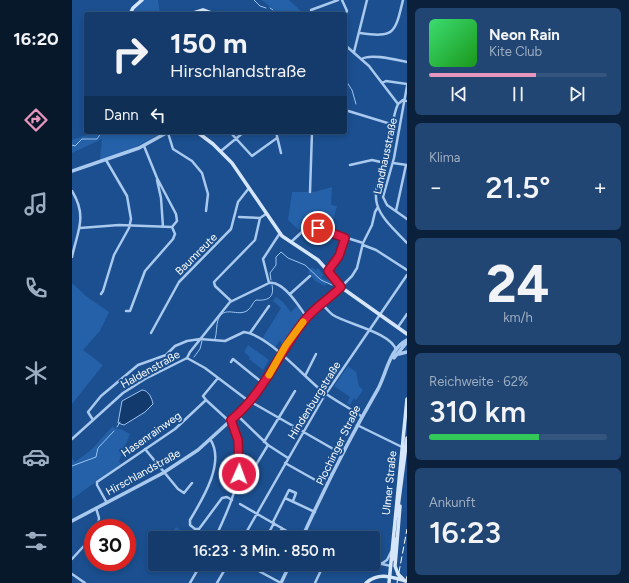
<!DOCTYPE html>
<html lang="de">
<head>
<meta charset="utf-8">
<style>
  body { margin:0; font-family:Figtree,sans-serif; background:#214673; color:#f1f3f6; height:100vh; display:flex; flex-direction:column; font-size:15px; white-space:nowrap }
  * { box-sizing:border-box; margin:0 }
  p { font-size:13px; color:#9dadc1 }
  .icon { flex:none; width:22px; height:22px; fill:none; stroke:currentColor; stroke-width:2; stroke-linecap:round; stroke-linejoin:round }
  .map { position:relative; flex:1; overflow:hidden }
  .details { display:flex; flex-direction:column; gap:8px; padding:8px; background:#0b203b; width:222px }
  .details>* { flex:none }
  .guide { position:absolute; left:12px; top:12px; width:263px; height:122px; border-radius:4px; box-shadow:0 2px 6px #0003,0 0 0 1px #33557e; background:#143b6b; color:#f1f3f6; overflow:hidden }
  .speed { position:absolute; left:12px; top:519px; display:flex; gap:8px; font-size:20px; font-weight:700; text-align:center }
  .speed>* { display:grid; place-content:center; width:52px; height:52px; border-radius:50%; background:#143b6b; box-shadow:0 2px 6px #0003,0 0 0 1px #33557e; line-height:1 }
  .speed .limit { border:6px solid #d22; background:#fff; color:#111 }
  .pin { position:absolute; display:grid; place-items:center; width:34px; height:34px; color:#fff; margin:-17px; border:2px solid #fff; border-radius:50%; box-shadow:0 1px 4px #0007 }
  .me { position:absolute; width:44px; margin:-22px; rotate:2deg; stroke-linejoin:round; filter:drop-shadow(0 0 3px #0008) }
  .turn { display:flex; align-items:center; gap:14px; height:84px; padding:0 20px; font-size:18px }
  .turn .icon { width:52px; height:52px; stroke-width:2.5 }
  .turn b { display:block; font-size:28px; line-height:34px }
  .then { display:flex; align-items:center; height:38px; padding:0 20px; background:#0003; gap:8px; font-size:15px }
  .big { font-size:30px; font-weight:600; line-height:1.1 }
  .details .widget { flex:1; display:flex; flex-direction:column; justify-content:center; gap:6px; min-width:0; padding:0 14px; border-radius:6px; background:#214673 }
  .details .dial { align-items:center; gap:0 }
  .dial b { font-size:52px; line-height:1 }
  .song { display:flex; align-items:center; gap:12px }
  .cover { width:48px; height:48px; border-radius:6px; background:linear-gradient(135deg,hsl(140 70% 55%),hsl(120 70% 35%)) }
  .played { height:4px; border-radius:2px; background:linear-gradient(90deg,#e797bd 60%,#33557e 60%) }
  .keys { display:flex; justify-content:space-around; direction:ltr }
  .heat { display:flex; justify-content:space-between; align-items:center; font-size:22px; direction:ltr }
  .charge { height:6px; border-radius:3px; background:linear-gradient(90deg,#34c759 62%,#33557e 0) }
  .trip { position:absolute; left:76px; top:531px; width:232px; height:40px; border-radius:4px; background:#143b6b; box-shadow:0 2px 6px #0003,0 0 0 1px #33557e; font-weight:600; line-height:40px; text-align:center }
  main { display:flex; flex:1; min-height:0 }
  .menu { display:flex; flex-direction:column; width:72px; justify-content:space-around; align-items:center; background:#08182b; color:#9dadc1 }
  .menu .icon { width:28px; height:28px }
  .menu .current { color:#e797bd }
  .menu b { font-size:18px; color:#f1f3f6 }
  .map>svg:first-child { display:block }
  .green { fill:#2461a8 }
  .water { fill:#123a6d; stroke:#9cc4f0 }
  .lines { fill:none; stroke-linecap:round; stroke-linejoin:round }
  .stream { stroke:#9cc4f0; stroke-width:1 }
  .minor { stroke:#a9c9ee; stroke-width:2.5 }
  .tertiary { stroke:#a9c9ee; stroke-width:3.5 }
  .secondary { stroke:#d6e6fa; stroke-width:3.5 }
  .rail { stroke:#fff; stroke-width:1; stroke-dasharray:7 3; stroke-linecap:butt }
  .secondary-bridge { stroke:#d6e6fa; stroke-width:3.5 }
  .route-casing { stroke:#92132f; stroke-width:10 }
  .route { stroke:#e11d48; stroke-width:7 }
  .slow { stroke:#f59e0b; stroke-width:7 }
  .labels { text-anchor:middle; stroke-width:4; stroke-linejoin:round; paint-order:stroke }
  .street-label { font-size:11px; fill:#fff; stroke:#1b4f8f }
</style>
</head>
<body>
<main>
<nav class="menu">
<b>16:20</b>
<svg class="icon current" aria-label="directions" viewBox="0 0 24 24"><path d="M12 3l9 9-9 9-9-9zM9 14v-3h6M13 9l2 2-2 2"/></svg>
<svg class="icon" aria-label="music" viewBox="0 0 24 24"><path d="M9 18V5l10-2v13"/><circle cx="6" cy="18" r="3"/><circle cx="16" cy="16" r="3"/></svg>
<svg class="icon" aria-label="phone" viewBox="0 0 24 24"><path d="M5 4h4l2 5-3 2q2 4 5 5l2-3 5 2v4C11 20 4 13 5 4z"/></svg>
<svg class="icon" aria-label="climate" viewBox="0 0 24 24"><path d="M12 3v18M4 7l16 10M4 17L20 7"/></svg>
<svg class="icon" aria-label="car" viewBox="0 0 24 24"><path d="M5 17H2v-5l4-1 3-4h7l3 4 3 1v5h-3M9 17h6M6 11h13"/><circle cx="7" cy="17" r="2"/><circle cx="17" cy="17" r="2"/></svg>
<svg class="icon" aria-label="filters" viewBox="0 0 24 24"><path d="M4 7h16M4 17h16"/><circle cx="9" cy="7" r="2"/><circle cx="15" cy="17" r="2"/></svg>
</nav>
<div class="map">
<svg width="335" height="583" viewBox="0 0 335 583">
  <rect width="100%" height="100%" fill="#1b4f8f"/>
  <path class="green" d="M72,0h14l2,14h-29l4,-6z
    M190,0h27l15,14h-25z
    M23,132h69l-31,16 -33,12 2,-21 -30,14v-13z
    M260,187l-1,18 6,1 -7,25 -17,-4 -13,4 -12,-11 4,-28h22z
    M240,267l4,3 2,-2 5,7 -1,3 5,2 4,-2 4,6 -3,2 -5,-3 -2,3 -10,-5 -7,-9z
    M0,283l14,13 23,16 -9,19 -17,19 20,15 -31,39z
    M204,297l7,5 8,10 6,-6 5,8v4l-18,26 -5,-3 -4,7 -13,-9 19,-31 -8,-7z
    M176,345l21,15 -6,10 -14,-11 1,-2 -6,-5z
    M276,366l8,6 3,14 4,4 -7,10 -2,-2 -4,7 -3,-2 3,-6 -16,-11z
    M41,426l1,2 9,2 7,4 -11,27 2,3 -49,35v-41l3,4 15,-11z
    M104,527l15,11h-23z"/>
  <path class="water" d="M70,390c6,0 10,8 11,14l-8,8 -21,13 -6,-2 4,-22z"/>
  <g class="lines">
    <path class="stream" d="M182,0l6,6 6,2
      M198,8l3,2
      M205,12l1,2
      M273,79l7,11 4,14
      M81,132h8
      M0,145l3,1 7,-7h15l4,-6 5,-1
      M199,280l-1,-7 6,-8v-8l5,-5 7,6 17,7 16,15 11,5
      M143,339c2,-6 1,-13 3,-19 6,-16 20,-2 30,-10 4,-3 4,-7 8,-10 11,1 19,-2 16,-15
      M122,357l6,-8 2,-8
      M45,427l3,-5
      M0,466l24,-9 2,-9 16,-17"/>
    <path class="minor" d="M270,0l5,11 -2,4
      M239,10l27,-10
      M288,33c35,5 35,0 43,-33
      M273,45l24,21 29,38
      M282,52l13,-52
      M290,59c8,-6 35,1 45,3
      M310,83l4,-2 21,3
      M335,86l-13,72 -11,39 4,8 20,14
      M326,104c-6,12 -6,31 -9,44 -4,18 -17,38 -12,56 4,15 20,28 30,39
      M326,104l5,-4 4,1
      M273,110l49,15
      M158,132l22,24 25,-18
      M204,132l5,21
      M96,133l5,16 19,12 10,12 6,21 -2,17
      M72,146l13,32 19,36 1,7 -5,6
      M149,151l23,-19
      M321,163l14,2
      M278,165l22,-5 13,3
      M85,180l4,18 2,29
      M0,191c16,26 5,41 0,66
      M238,192l2,-60
      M324,211l10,-46
      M167,217l21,1 6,-4
      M8,228l39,-3 53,2
      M219,242l12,-11 13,-3 47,15
      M291,245l13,5 31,20
      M256,271l11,-15 6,-18
      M197,283l-6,-24 17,-26
      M269,287l11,-11 5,-8 6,-25 9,-18 3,-13 3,-5
      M29,294l2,-3 11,-36 15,-27 2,-9 -4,-23 -21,-36
      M218,294l20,-18
      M159,301l-16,-15 -1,-4 41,-42 5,-22
      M250,304c4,4 7,8 11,11 14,9 59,18 63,35
      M54,311h4l15,-40 28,-32 2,-5 -3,-7
      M326,327l9,-13
      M79,333l28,-51 52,-53 7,-27 11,-14
      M178,333l19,-27
      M115,358l18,10 41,31 96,55
      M115,358l3,-6 40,-50 39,-19c14,-3 31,24 38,35
      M159,362l2,-3 31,25
      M233,376l11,-22
      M134,400l23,21
      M165,415l31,30 20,13
      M21,420l-5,-8 13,-16 37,-31 28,-10 9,-9 12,-5 13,-2 25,2 19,-9c24,3 58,43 78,59 12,9 26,16 39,25
      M285,425l45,22
      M0,439l51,-46 22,-14 42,-21
      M138,439c16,23 -8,61 -20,81v5l5,4h4l23,-31 5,-1 5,3
      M192,442l31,-51
      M73,449l33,40 6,4 8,-10
      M213,463l41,23
      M182,468l14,-23
      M213,498l4,-8 7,3 -3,8
      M35,503l-10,-18v-3l78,-53 31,-29 -3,-4 15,-18
      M168,504l59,34
      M24,508l3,10 -1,10
      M201,522l12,-24 30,14
      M143,538c16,-33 39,-83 16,-118
      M171,538l80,-140 84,-123
      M194,538l8,-15
      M205,538l5,-10
      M0,559l21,-23
      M301,562l18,4
      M174,564l35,19
      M309,564l6,-4 4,-8
      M0,574l13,9
      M118,583l11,-19
      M145,583l11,-19
      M243,583l9,-19"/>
    <path class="tertiary" d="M0,171l67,-23 29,-16
      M327,354l8,-2
      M322,358l13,-16
      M0,521l91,-48 35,-23 55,-50 51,-80 37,-33
      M230,538c23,-51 48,-101 76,-149 8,-15 12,-41 29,-49
      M209,583l9,-19"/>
    <path class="secondary" d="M58,14l3,-6 9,-8
      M118,14l13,-4 11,4
      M125,132l16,12 19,19 50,73 36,24 27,30 62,44
      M325,515l10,-77
      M321,559l2,-20
      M326,574l-3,-8 5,-60
      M317,583l18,-184"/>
    <path class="rail" d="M325,583l10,-54
      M333,583l2,-7"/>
    <path class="secondary-bridge" d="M326,574l5,5
      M294,583c13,-11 25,-6 40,-2"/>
  </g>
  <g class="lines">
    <g class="route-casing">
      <path id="route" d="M167,474l-1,-34 -7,-20c33,-27 47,-66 73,-99 10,-13 25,-22 37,-34l-13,-16 11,-15 6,-18 -27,-10"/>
    </g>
    <use href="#route" class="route"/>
    <path class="slow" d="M197,375l17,-30 17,-23"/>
  </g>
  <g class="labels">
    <g class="street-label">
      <text transform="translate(313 156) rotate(-78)" y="4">Landhausstraße</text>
      <text transform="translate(124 254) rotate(-45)" y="4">Baumreute</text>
      <text transform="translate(78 369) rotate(-29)" y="4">Haldenstraße</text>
      <text transform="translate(242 400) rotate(-58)" y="4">Hindenburgstraße</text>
      <text transform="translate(79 434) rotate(-35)" y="4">Hasenrainweg</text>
      <text transform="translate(266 445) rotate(-64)" y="4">Plochinger Straße</text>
      <text transform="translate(71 472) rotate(-29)" y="4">Hirschlandstraße</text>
      <text transform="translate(317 483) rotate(-84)" y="4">Ulmer Straße</text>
    </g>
  </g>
</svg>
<div class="speed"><div class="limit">30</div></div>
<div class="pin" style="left:246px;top:228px;background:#d93025"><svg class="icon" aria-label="arrive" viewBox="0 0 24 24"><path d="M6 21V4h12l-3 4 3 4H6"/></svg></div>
<svg class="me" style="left:167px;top:474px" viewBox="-20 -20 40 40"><circle r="17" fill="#e11d48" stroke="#fff" stroke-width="3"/><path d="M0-11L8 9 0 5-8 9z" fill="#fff"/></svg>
<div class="trip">16:23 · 3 Min. · 850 m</div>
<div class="guide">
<div class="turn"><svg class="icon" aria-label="right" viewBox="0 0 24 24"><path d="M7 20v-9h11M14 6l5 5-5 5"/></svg><div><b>150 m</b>Hirschlandstraße</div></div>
<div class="then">Dann<svg class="icon" aria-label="left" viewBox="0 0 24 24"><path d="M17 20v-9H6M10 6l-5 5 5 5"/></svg></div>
</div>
</div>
<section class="details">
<div class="widget">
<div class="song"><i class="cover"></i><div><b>Neon Rain</b><p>Kite Club</p></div></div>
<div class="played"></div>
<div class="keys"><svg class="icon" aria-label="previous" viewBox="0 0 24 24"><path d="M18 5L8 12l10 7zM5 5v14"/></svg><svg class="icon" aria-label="pause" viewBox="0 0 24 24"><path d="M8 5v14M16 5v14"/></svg><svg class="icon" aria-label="next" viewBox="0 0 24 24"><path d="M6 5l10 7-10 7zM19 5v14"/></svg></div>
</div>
<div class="widget"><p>Klima</p>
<div class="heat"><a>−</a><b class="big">21.5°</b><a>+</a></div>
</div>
<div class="widget dial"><b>24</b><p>km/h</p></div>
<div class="widget"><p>Reichweite · 62%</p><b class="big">310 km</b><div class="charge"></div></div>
<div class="widget"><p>Ankunft</p><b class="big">16:23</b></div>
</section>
</main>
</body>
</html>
